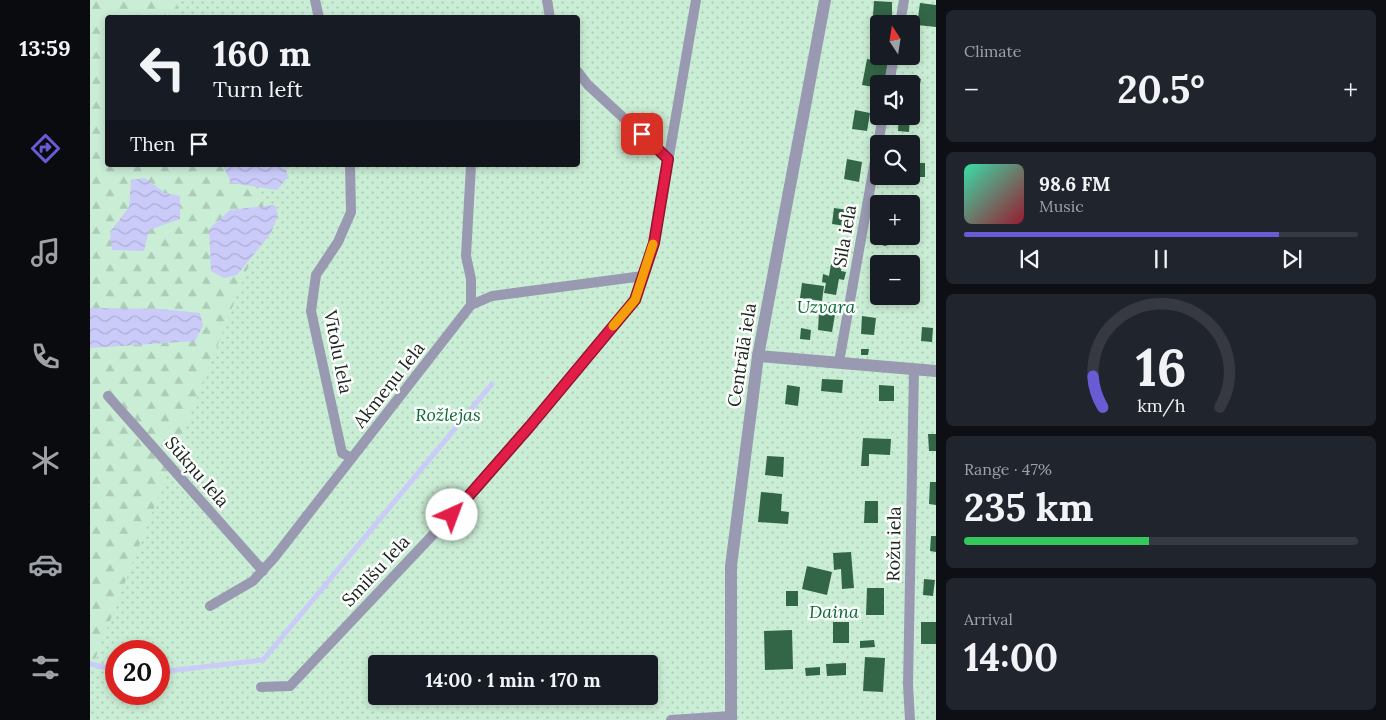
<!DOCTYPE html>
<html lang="en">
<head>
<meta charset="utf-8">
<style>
  body { margin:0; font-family:Lora,serif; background:#20242c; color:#f1f3f6; height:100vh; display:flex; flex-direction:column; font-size:19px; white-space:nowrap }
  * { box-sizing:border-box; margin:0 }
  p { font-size:16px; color:#9ea1a6 }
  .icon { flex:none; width:28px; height:28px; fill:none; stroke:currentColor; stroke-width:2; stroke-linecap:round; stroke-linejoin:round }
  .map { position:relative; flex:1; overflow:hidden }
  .drawer { display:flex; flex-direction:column; gap:10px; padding:10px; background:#0d0f14; width:450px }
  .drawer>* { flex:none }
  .banner { position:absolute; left:15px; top:15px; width:475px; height:152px; border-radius:5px; box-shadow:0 2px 8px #0003; background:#171b24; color:#f1f3f6; overflow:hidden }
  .needle { width:32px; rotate:348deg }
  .buttons { position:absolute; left:780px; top:15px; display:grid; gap:10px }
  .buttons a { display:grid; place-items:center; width:50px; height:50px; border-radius:5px; background:#171b24; box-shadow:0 2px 8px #0003; font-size:25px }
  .speed { position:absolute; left:15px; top:640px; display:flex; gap:10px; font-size:25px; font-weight:700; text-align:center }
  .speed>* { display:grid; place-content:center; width:65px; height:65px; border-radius:50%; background:#171b24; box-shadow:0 2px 8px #0003; line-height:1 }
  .speed .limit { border:8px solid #d22; background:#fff; color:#111 }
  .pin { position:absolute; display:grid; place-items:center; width:42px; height:42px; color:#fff; margin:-21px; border-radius:10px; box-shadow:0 2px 8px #0006 }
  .me { position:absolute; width:55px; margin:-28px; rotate:43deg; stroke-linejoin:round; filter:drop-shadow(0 0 4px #0008) }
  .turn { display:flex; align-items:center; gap:18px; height:105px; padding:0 25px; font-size:22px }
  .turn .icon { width:65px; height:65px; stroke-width:2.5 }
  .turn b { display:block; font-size:35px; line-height:42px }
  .then { display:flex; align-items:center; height:48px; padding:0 25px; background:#0003; gap:10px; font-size:19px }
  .big { font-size:38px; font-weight:800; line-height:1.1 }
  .drawer .widget { flex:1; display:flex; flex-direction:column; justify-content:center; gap:8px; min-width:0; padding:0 18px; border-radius:8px; background:#20242c }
  .drawer .dial { align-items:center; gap:0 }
  .dial svg { height:130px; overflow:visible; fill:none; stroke:#363941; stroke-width:7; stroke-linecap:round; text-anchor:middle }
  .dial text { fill:#f1f3f6; stroke:none }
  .song { display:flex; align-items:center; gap:15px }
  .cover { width:60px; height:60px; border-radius:8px; background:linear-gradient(135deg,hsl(160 70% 55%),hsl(350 70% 35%)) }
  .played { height:5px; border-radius:2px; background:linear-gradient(90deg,#685bd4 80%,#363941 80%) }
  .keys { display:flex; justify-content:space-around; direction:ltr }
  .heat { display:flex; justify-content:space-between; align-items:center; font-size:28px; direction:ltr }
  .charge { height:8px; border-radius:4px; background:linear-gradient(90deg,#34c759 47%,#363941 0) }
  .trip { position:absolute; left:278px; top:655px; width:290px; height:50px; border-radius:5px; background:#171b24; box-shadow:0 2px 8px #0003; font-weight:800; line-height:50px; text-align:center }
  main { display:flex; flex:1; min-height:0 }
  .dock { display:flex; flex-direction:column; width:90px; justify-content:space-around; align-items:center; background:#090b0e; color:#9ea1a6 }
  .dock .icon { width:35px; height:35px }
  .dock .current { color:#685bd4 }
  .dock b { font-size:22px; color:#f1f3f6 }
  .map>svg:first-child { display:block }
  .grass { fill:url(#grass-dots); fill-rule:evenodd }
  .forest { fill:url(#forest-firs) }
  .water { fill:url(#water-waves) }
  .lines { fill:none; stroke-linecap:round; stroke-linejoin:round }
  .stream { stroke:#cacbf8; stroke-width:5 }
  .building { fill:#326646 }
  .service { stroke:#999ab1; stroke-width:10 }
  .minor { stroke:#999ab1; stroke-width:12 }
  .tertiary { stroke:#999ab1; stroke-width:12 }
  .route-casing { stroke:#92132f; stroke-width:12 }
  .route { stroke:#e11d48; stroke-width:9 }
  .slow { stroke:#f59e0b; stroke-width:9 }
  .labels { text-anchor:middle; stroke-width:5; stroke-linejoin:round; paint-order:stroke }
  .street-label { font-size:18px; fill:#222322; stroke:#fbfffc }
  .park-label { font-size:18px; font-style:italic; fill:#0f683b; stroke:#fbfffc }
</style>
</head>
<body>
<main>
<nav class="dock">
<b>13:59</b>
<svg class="icon current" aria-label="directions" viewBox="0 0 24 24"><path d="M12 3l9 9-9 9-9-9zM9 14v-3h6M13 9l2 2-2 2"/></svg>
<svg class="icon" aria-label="music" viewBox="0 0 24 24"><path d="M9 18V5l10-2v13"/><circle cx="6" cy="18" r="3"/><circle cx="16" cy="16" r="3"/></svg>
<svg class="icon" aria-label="phone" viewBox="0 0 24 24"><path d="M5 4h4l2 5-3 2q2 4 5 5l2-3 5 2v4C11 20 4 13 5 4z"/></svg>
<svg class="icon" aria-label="climate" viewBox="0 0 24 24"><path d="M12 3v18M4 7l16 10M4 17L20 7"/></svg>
<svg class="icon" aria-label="car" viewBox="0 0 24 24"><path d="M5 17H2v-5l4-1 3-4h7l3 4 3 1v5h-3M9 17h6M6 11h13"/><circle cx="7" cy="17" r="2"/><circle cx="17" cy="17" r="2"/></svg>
<svg class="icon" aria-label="filters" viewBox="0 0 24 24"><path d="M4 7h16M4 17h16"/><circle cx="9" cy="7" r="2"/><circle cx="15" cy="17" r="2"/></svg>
</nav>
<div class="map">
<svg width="846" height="720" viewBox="0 0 846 720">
  <defs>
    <pattern id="grass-dots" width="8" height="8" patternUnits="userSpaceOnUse" patternTransform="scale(1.25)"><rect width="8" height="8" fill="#caedd5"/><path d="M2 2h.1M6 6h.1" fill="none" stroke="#adcbb7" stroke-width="1.8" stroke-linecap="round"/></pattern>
    <pattern id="forest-firs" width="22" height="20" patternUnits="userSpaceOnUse" patternTransform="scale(1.25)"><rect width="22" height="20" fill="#caedd5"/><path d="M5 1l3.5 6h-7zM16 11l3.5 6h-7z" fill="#adcbb7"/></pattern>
    <pattern id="water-waves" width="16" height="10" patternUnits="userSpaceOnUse" patternTransform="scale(1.25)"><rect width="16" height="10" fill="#cacbf8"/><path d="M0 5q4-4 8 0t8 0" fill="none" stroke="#adaed4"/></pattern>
  </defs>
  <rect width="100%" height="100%" fill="#eef2ef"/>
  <path class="grass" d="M35,0h811v720h-846v-370l77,-185h411v-147h-449zM789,24h32v32h-32zM789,84h32v32h-32zM789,144h32v32h-32zM789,204h32v32h-32zM789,264h32v32h-32zM26,651h43v43h-43zM286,664h273v32h-273z"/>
  <path class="forest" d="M0,0h85l7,17 -74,1v147h138l22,51 -178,456z"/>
  <path class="water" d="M133,165h62l3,12 -11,13 -46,-7z
    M55,178l20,15 15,3v23l-31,11 -5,21 -32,-1 -2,-18 19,-25 2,-27z
    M185,205l3,10 -7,18 -34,42 -13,3 -13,-7 -2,-42 21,-19z
    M0,308l71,1 39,4 3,13 -8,15 -105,7z"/>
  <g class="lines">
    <path class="stream" d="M0,664l26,6
      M69,672l104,-12 229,-276"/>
  </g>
  <path class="building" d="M784,1l18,1v14l-19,-1z
    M830,3l16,2v22l-19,-2z
    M777,59l21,4 -4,21h-5v4l-17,-3z
    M814,75l17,4 -3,16 -7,-1v-10h-8z
    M765,110l15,3 -3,18 -15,-2z
    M809,116h11l-1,16 -11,-1z
    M757,159l15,3 -3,20 -15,-3z
    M828,163h7v14h-7z
    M792,176h9l-1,5 -8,-2z
    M744,208l22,3 -3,16 -21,-3z
    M790 241a5 5 0 1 1 10 0a5 5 0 1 1-10 0Z
    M784,258l21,5 -16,1v21h-2l1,-4 -8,-2 1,-6 4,1 2,-9h-5z
    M741,264l11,2 -1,5 5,1 -2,8 -5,-1 -3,16 -12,-2 2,-10 -4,-1 1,-8 6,2z
    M712,283l22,3 -2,15 -22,-3z
    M724,302l23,1 -5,29 -14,-2 1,-18 -6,-1z
    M772,316l14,2 -2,17 -13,-1z
    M832,327l11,1 -1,14 -11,-1z
    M711,328l10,2 -1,10 -10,-1z
    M771,349h8l-1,6h-7z
    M732,379l21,1 -1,13 -21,-2z
    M697,385l13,2 -2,19 -13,-2z
    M789,385l15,1v15h-15z
    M838,434h8v17h-7z
    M773,438l28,1 -1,16 -21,-1v12h-8z
    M677,456l17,1 -1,20 -18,-2z
    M840,482h6v23l-7,-1z
    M671,492l21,2 -1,17 8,1 -1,12 -30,-2z
    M775,501h13v22h-14z
    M841,536h5v16l-6,-1z
    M761,552l3,36 -12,1 -1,-20 -7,1 -1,-17z
    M717,566l25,6 -5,23 -25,-6z
    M834,579l11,1 -2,16 -10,-1z
    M777,588h17v27h-18z
    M696,591h12v15h-12z
    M743,622h16v21h-16z
    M831,622h15v22h-15z
    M702,630l1,39 -28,1 -1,-39z
    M784,640l1,7 -15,1v-7z
    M775,657l20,1 -2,34 -20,-1z
    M756,663v12l-19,1 -1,-12z
    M730,667v8l-14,1 -1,-8z"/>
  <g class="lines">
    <path class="service" d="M225,0l4,18
      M457,0l3,18
      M810,24l4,-24
      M488,72l10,13 80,74
      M799,84l5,-28
      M260,165l1,47 -13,30 -22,33 -5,36 31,142 10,5
      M381,165l-5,91 5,23v26
      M749,362l44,-246
      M18,396l155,175
      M120,606l43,-25 21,-23 197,-253 21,-9 151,-20
      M171,687l29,-1 189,-200 156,-186 19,-57 42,-243
      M581,720l60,-4
      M820,720l-2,-35 6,-316"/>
    <path class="minor" d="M668,356l178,15"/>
    <path class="tertiary" d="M641,720v-154l27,-210 67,-356"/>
  </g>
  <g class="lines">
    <g class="route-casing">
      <path id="route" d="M362,515l78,-89 105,-126 19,-57 14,-84 -26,-25"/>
    </g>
    <use href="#route" class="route"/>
    <path class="slow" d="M523,326l22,-26 18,-56"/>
  </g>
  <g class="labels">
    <g class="street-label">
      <text transform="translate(755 236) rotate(-80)" y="6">Sila iela</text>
      <text transform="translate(248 352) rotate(79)" y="6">Vītolu Iela</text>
      <text transform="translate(652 355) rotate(-81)" y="6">Centrālā iela</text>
      <text transform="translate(299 385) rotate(-52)" y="6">Akmeņu Iela</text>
      <text transform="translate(107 472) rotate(49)" y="6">Sūkņu Iela</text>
      <text transform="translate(804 544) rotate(-89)" y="6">Rožu iela</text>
      <text transform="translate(286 571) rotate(-47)" y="6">Smilšu Iela</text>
    </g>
    <g class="park-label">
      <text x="736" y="313">Uzvara</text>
      <text x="358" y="421">Rožlejas</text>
      <text x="744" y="618">Daina</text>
    </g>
  </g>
</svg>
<div class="buttons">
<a><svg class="needle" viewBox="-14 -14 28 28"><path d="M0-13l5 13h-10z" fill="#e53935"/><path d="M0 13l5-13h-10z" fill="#9ea1a6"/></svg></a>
<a><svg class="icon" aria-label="sound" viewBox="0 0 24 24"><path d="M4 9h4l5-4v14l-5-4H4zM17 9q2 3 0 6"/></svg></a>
<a><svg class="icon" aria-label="search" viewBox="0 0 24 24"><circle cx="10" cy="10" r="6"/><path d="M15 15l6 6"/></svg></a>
<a>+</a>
<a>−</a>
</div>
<div class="speed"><div class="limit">20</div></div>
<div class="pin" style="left:552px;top:134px;background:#d93025"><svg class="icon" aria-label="arrive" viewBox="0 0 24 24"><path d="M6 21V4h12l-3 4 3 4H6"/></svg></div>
<svg class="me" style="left:362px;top:515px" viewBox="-20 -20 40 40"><circle r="19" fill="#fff"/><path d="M0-13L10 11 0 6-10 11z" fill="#e11d48"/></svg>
<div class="trip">14:00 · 1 min · 170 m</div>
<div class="banner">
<div class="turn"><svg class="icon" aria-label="left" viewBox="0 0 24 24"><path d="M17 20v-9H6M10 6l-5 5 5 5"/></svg><div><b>160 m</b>Turn left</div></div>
<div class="then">Then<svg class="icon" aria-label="arrive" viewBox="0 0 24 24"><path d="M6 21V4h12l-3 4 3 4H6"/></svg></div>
</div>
</div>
<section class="drawer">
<div class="widget"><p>Climate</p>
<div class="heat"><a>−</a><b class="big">20.5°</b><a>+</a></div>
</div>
<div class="widget">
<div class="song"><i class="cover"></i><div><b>98.6 FM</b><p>Music</p></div></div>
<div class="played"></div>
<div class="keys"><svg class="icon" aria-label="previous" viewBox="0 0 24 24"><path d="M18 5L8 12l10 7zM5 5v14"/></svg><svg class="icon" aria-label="pause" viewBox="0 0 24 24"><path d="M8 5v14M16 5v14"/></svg><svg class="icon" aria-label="next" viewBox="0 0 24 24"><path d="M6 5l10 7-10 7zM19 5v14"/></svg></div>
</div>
<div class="widget dial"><svg viewBox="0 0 100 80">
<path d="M14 69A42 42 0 1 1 86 69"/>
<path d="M14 69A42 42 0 0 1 8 50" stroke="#685bd4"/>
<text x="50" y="56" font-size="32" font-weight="700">16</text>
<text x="50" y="72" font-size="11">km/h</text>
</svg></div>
<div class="widget"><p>Range · 47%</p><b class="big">235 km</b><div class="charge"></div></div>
<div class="widget"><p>Arrival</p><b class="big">14:00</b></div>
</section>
</main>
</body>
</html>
